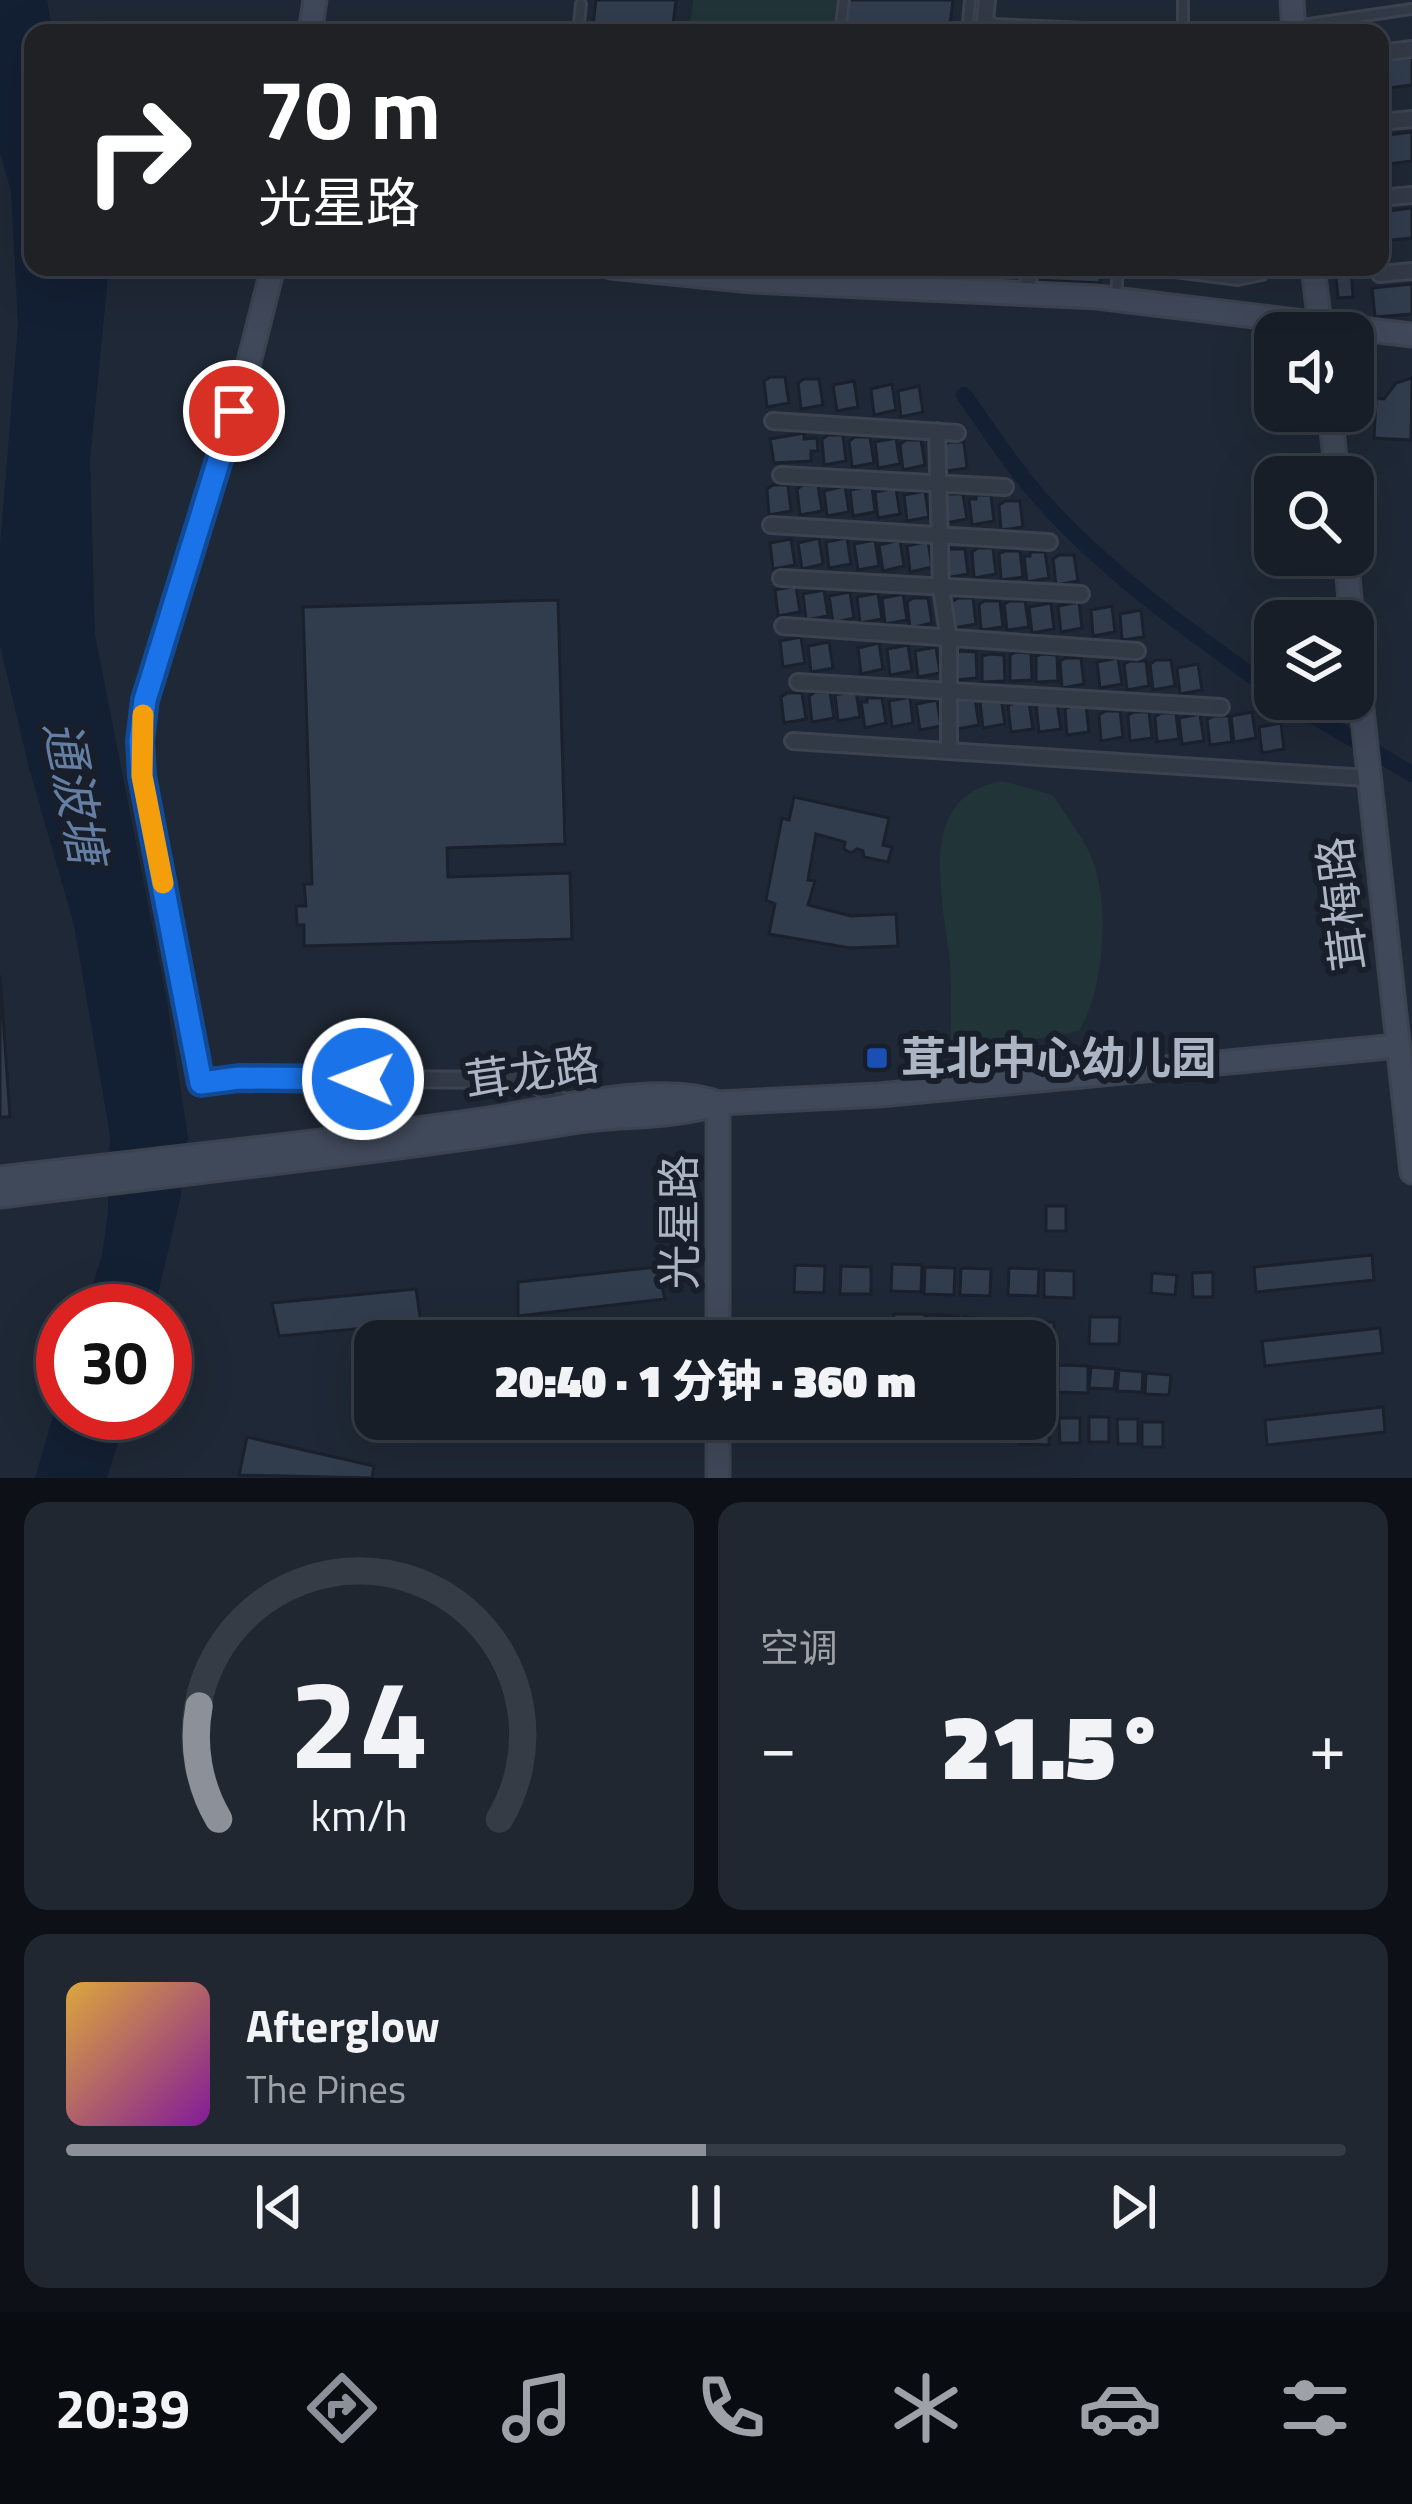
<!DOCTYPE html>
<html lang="zh">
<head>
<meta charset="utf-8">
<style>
  body { margin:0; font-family:"Titillium Web","Noto Sans SC",sans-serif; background:#202730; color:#f1f3f6; height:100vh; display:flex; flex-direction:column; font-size:45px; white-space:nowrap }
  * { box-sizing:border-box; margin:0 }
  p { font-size:39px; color:#9ea2a8 }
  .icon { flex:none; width:66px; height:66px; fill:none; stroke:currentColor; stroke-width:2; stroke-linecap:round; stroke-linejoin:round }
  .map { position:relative; height:1478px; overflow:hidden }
  .sheet { display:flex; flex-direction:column; gap:24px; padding:24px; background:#0d1016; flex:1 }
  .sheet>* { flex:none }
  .guide { position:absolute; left:24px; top:24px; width:1365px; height:252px; border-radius:24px; box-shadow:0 12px 48px #0002,0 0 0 3px #363c45; background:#202124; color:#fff; overflow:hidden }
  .buttons { position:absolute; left:1254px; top:312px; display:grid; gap:24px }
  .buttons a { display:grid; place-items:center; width:120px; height:120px; border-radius:24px; background:#171e28; box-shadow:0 12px 48px #0002,0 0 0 3px #363c45; font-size:60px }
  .speed { position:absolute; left:36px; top:1284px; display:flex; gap:24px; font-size:60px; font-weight:700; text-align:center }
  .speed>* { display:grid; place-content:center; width:156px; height:156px; border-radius:50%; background:#171e28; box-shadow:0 12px 48px #0002,0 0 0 3px #363c45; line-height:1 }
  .speed .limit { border:18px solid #d22; background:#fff; color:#111 }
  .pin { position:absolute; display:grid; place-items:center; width:102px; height:102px; color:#fff; margin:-51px; border:6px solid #fff; border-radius:50%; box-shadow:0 3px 12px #0007 }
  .me { position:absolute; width:132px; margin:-66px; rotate:271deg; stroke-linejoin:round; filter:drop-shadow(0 0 9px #0008) }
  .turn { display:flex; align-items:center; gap:42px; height:252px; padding:0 36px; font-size:54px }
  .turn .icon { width:156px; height:156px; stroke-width:2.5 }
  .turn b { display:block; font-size:84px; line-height:102px }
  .big { font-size:90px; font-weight:800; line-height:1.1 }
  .sheet .card { flex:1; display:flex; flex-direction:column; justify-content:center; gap:18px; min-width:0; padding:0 42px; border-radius:24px; background:#202730 }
  .sheet .dial { align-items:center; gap:0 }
  .dial svg { height:312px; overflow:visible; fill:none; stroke:#363c45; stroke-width:7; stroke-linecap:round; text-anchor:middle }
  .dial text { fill:#f1f3f6; stroke:none }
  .song { display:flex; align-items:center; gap:36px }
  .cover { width:144px; height:144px; border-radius:18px; background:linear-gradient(135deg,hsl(40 70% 55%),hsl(290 70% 35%)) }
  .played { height:12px; border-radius:6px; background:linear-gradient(90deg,#8c9099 50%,#363c45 50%) }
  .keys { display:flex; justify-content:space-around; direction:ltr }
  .heat { display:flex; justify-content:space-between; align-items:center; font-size:66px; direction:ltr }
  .sheet .tiles { flex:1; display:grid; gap:24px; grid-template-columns:1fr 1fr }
  .card:last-child { grid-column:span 2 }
  .trip { position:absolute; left:354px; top:1320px; width:702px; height:120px; border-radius:24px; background:#171e28; box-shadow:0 12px 48px #0002,0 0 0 3px #363c45; font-weight:800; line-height:120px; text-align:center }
  .dock { display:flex; height:192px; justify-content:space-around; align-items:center; background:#090c10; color:#9ea2a8 }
  .dock .icon { width:84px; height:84px }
  .dock .active { color:#8c9099 }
  .dock b { font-size:54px; color:#f1f3f6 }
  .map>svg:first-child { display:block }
  .green { fill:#213437 }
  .water { fill:#131f33 }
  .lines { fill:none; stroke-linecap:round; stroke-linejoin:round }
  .canal { stroke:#131f33; stroke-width:16 }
  .building { fill:#313c4d; stroke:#1a212d; stroke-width:3 }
  .lane-casing { stroke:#3c4350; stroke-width:14 }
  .street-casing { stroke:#3c4350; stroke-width:20 }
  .secondary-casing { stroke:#3c4350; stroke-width:27 }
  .lane { stroke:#323a46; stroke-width:8 }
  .street { stroke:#323a46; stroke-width:14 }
  .secondary { stroke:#40495a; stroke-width:21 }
  .route-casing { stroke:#114b97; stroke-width:30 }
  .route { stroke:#1a73e8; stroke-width:21 }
  .slow { stroke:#f59e0b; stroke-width:21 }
  .transit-dot { fill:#1a4fb4; stroke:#181f2b; stroke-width:4.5 }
  .labels { text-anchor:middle; stroke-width:12; stroke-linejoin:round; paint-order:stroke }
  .street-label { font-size:45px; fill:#acb5c4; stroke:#181f2b }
  .poi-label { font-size:45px; font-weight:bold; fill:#acb5c4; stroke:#181f2b; text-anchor:start }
  .water-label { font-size:48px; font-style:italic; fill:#647ea4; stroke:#181f2b }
</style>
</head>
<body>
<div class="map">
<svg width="1412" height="1478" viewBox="0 0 1412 1478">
  <rect width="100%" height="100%" fill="#1f2836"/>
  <path class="green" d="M693,0h144l-4,33h-144z
    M1003,781l50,14c11,18 26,36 35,55 24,45 17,139 -9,181l-51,10 -77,-1c-1,-28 1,-57 -2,-85 -7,-60 -33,-161 54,-174z"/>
  <path class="water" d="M0,0h47l6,33h-20v234h76l-19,193 5,175 72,366 21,136 -8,63 -26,111h-70l18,-55 6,-45 2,-76 -36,-210 -45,-157 -29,-123v-98l18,-223 -7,-132 -11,-40z
    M63,1382v31h64l-20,65h-72z"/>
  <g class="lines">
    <path class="canal" d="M964,395c23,32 45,67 71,97 67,78 157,141 240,200
      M1285,699l127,75"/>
  </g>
  <path class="building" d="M596,0h80l-4,33h-80z
    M849,0h104l-4,33h-104z
    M1412,56v29l-32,4v-29z
    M1412,132v29l-32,4v-29z
    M1412,208v30l-32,3v-29z
    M950,267h67l-1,12 -66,-4z
    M1037,267h63v16l-64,-3z
    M1335,267h16l2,30 -15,1z
    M1412,284v30l-37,3 -3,-29z
    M770,377h15l4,26 -22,4 -3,-26z
    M1412,378l-1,62 -37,-2 2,-40 8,1 12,-16z
    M804,379h15l4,26 -22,4 -3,-26z
    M854,381l4,26 -21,4 -4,-26z
    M892,384l4,26 -22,5 -3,-26z
    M919,386l4,26 -22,5 -3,-26z
    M804,433v6l13,-1 1,13h-7v10l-37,2 -4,-24z
    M828,435h15l3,26 -22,4 -2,-26z
    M855,437h15l4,26 -22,4 -3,-26z
    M896,438l4,26 -22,4 -3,-26z
    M906,440h15l4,25 -22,5 -3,-26z
    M949,442h15l3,26 -21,3 -3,-25z
    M773,485h15l3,26 -22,4 -2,-26z
    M803,485h15l4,26 -22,4 -3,-26z
    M845,486l4,26 -22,4 -3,-25z
    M872,486l3,26 -22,4 -3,-26z
    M896,488l4,26 -22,4 -3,-26z
    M925,491l4,26 -22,4 -3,-26z
    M948,494h15l4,25 -22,4 -3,-26z
    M976,495h15l3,26 -22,4 -3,-26h7z
    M1005,501h15l3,26 -22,3 -2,-25z
    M819,538l4,26 -21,5 -4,-26z
    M847,538l4,26 -22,4 -3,-26z
    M791,539l4,26 -22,4 -3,-26z
    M875,540l4,26 -21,4 -4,-26z
    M900,540l4,26 -21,5 -4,-26z
    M928,541l4,26 -22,5 -3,-26z
    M978,548h15l3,26 -22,4 -2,-26z
    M950,549h15l3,25 -22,4 -2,-26z
    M1005,551h15l3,26 -22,3 -2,-26z
    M1030,552h15l4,26 -22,4 -3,-26h6z
    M1059,555h15l4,26 -22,4 -3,-26z
    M796,586l4,26 -22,4 -3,-26z
    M824,590l4,26 -22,4 -3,-26z
    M850,592l4,26 -21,5 -4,-27z
    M878,593l4,26 -22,4 -3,-26z
    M903,594l4,26 -22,4 -3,-26z
    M913,598h15l4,25 -22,5 -3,-26z
    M958,598h15l3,26 -22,4 -3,-26z
    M558,600l7,244 -118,4 1,29 122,-4 2,66 -268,7v-21h-7l-1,-19h10l-2,-22h8l-9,-277z
    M985,601h15l3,26 -22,3 -2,-26z
    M1010,601h15l4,26 -22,3 -3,-26z
    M1079,602l3,26 -21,4 -3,-26z
    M1051,603l3,26 -22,4 -3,-26z
    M1112,606l3,26 -22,4 -2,-26z
    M1141,610l3,27 -22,3 -2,-26z
    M801,637l4,26 -22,4 -3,-26z
    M829,642l4,26 -22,4 -3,-26z
    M879,643l4,26 -22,5 -3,-26z
    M908,645l4,26 -22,4 -3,-26z
    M936,647l4,26 -22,4 -3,-26z
    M961,651l15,1 1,26 -22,2v-27z
    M1016,652l15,1 1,27 -22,1v-26z
    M989,654l15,1 1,26 -23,1v-26z
    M1042,654l15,1 1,26 -22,1v-26z
    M1066,658h15l3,26 -22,4 -2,-27z
    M1118,658l4,26 -22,4 -3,-26z
    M1156,660h15l4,26 -22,4 -3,-26z
    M1130,661h16l3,25 -22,4 -3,-26z
    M1198,664l4,26 -22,4 -3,-26z
    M856,691l4,26 -22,4 -3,-26z
    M815,692h15l4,26 -22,4 -3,-26z
    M787,693h15l4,26 -22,4 -3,-26z
    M910,697l3,26 -21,4 -3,-26z
    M867,698h15l4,25 -21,5 -4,-26h6z
    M1001,698l4,26 -22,4 -3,-26z
    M960,699h15l4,26 -22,4 -3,-26z
    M937,700l4,26 -21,4 -4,-26z
    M1014,703h15l4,26 -22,3 -3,-26z
    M1042,703h15l4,26 -22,3 -3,-26z
    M1071,706h15l3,26 -22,3 -2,-26z
    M1105,711h15l3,26 -22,4 -2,-26z
    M1134,712h15l3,26 -22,3 -2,-26z
    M1252,712l4,26 -22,4 -3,-26z
    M1161,713h15l3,26 -22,3 -2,-25z
    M1200,714l4,27 -22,3 -3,-26z
    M1214,716h15l3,26 -22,3 -3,-26z
    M1281,723l3,26 -22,4 -3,-26z
    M794,797l95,21 -6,27 9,2 -4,15 -24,-5 -1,-6 -6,-2 -6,4 -7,-4 1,-7 -29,-8 -8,46 7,1 -7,24 43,11 45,-2 2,32 -48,2 -81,-14 6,-30 -9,-4 16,-82 7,2z
    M0,975l10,142h-10z
    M1046,1206h20v25h-20z
    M1372,1255l2,25 -118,12 -2,-25z
    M892,1264l30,1 -1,27 -30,-1z
    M795,1265l30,1 -1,27 -30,-1z
    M841,1266l30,1v27h-31z
    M657,1267l8,32 -147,17v-34z
    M925,1267l30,1 -1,27 -30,-1z
    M961,1268l30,1 -1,27 -30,-1z
    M1009,1268l30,1 -1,27 -30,-1z
    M1044,1270l30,1v27l-30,-1z
    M1213,1272v25h-20l-1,-24z
    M1152,1273l25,2 -2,20 -24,-2z
    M416,1289l5,34 -142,13 -7,-33z
    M894,1314h31l-1,27h-30z
    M928,1315l30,1v25h-30z
    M964,1317l24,2 -1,20 -25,-2z
    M1090,1317h30l-1,27h-30z
    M995,1319l30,1v21h-30z
    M797,1321l31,1 -1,19h-30z
    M839,1321l30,1v19h-31z
    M1034,1322h20l1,24 -20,1z
    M1380,1328l3,25 -118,13 -3,-25z
    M1035,1364l22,1 -1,27h-21z
    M1058,1365l30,1v27l-30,-1z
    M1091,1367l25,2 -2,20 -25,-1z
    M1119,1370l24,2 -1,20 -25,-1z
    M1146,1373l25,2 -2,20 -24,-1z
    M1383,1407l2,25 -118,13 -2,-25z
    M1089,1417h20v25h-20z
    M1050,1418l-1,27 -30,-1 1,-25z
    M1059,1418h21v25h-20z
    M894,1419h30v16h-30z
    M981,1419h30l-1,22h-30z
    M1117,1419h21v25h-20z
    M1142,1422h21v25h-21z
    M247,1437l127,29 -2,12 -133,-3z"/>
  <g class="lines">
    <g class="lane-casing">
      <path id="lane" d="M1183,0v33
        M1295,26l117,-17
        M578,33l3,-29
        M840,33l4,-33
        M967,33l3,-33
        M1135,267l103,13 24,-5 3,-8
        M944,288l2,-21
        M1116,297l2,-30"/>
    </g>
    <g class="street-casing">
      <path id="street" d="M987,0l-2,21 9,6 136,6
        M1380,53l32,-4
        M1380,122l32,-3
        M1380,198l32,-3
        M1380,274l32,-3
        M1027,293l3,-26
        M773,421l184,12
        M937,431l4,157 8,52v109
        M781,475l224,12
        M771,525l278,17
        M781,578l300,16
        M783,626l354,25
        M798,682l423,25
        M793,741l574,37
        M201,1083l38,-5 289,2 39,24"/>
    </g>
    <g class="secondary-casing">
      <path id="secondary" d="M1292,0l2,33
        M310,33l5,-33
        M611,267l141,14 345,16 315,38
        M1313,267l8,65
        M1330,411l7,66
        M1346,555l6,66
        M1353,626l59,546
        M201,1083l-59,-307 -2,-35 5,-40 102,-331 26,-103
        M718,1103v238
        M0,1178c161,-19 322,-35 482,-58 65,-9 176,-40 236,-17
        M0,1196c191,-24 383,-44 573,-74 47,-8 100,-3 145,-19l161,-8 519,-49
        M718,1419v59"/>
    </g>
    <use href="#lane" class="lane"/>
    <use href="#street" class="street"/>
    <use href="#secondary" class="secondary"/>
  </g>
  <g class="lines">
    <g class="route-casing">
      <path id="route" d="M234,411l-89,289 -5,41 2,35 59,307 38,-5 124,1"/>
    </g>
    <use href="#route" class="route"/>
    <path class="slow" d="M143,715l-1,61 21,107"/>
  </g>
  <rect class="transit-dot" x="865" y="1046" width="24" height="24" rx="6"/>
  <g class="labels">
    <g class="street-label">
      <text transform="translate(1342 904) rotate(-97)" y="16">茸梅路</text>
      <text transform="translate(532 1072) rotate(-8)" y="16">茸龙路</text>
      <text transform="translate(679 1222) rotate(-90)" y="16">光星路</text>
    </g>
    <g class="poi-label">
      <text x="901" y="1074">茸北中心幼儿园</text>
    </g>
    <g class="water-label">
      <text transform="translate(75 792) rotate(79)" y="17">通波塘</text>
    </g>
  </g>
</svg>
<div class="buttons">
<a><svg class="icon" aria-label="sound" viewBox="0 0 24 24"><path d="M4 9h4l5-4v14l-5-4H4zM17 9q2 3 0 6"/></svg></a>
<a><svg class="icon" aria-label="search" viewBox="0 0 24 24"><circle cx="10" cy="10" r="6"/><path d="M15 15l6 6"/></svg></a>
<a><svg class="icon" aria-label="layers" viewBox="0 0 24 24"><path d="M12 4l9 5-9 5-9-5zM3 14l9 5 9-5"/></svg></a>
</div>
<div class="speed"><div class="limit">30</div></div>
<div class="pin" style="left:234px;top:411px;background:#d93025"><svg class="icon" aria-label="arrive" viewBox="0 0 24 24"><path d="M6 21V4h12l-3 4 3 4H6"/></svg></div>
<svg class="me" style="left:363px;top:1079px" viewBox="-20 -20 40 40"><circle r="17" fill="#1a73e8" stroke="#fff" stroke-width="3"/><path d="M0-11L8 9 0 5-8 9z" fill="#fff"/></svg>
<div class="trip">20:40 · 1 分钟 · 360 m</div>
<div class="guide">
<div class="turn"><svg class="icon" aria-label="right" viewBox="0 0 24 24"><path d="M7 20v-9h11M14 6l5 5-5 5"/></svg><div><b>70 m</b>光星路</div></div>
</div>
</div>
<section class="sheet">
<div class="tiles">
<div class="card dial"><svg viewBox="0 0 100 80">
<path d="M14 69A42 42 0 1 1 86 69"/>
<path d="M14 69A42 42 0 0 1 9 40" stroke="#8c9099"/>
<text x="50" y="56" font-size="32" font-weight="700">24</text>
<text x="50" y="72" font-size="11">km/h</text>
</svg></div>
<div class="card"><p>空调</p>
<div class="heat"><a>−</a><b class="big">21.5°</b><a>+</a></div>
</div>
<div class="card">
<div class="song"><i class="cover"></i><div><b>Afterglow</b><p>The Pines</p></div></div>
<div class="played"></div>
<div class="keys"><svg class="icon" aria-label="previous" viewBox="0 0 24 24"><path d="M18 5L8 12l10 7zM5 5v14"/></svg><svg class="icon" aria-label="pause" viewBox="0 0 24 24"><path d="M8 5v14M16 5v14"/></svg><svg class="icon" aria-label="next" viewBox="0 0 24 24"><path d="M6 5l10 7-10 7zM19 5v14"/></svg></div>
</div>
</div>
</section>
<nav class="dock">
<b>20:39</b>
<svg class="icon active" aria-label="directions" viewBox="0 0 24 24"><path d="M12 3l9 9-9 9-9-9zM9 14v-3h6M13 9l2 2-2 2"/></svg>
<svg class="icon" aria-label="music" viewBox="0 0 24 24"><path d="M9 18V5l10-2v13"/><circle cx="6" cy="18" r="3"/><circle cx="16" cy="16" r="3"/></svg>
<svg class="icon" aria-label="phone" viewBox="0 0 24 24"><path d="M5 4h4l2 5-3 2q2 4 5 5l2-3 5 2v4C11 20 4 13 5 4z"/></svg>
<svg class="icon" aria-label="climate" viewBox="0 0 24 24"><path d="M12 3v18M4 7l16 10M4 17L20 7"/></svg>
<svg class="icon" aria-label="car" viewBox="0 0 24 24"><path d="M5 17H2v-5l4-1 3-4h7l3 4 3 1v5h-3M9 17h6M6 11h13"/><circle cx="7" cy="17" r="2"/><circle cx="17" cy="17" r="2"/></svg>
<svg class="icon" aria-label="filters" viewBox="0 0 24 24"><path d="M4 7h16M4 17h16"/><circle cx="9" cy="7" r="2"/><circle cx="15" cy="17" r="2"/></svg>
</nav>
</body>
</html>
